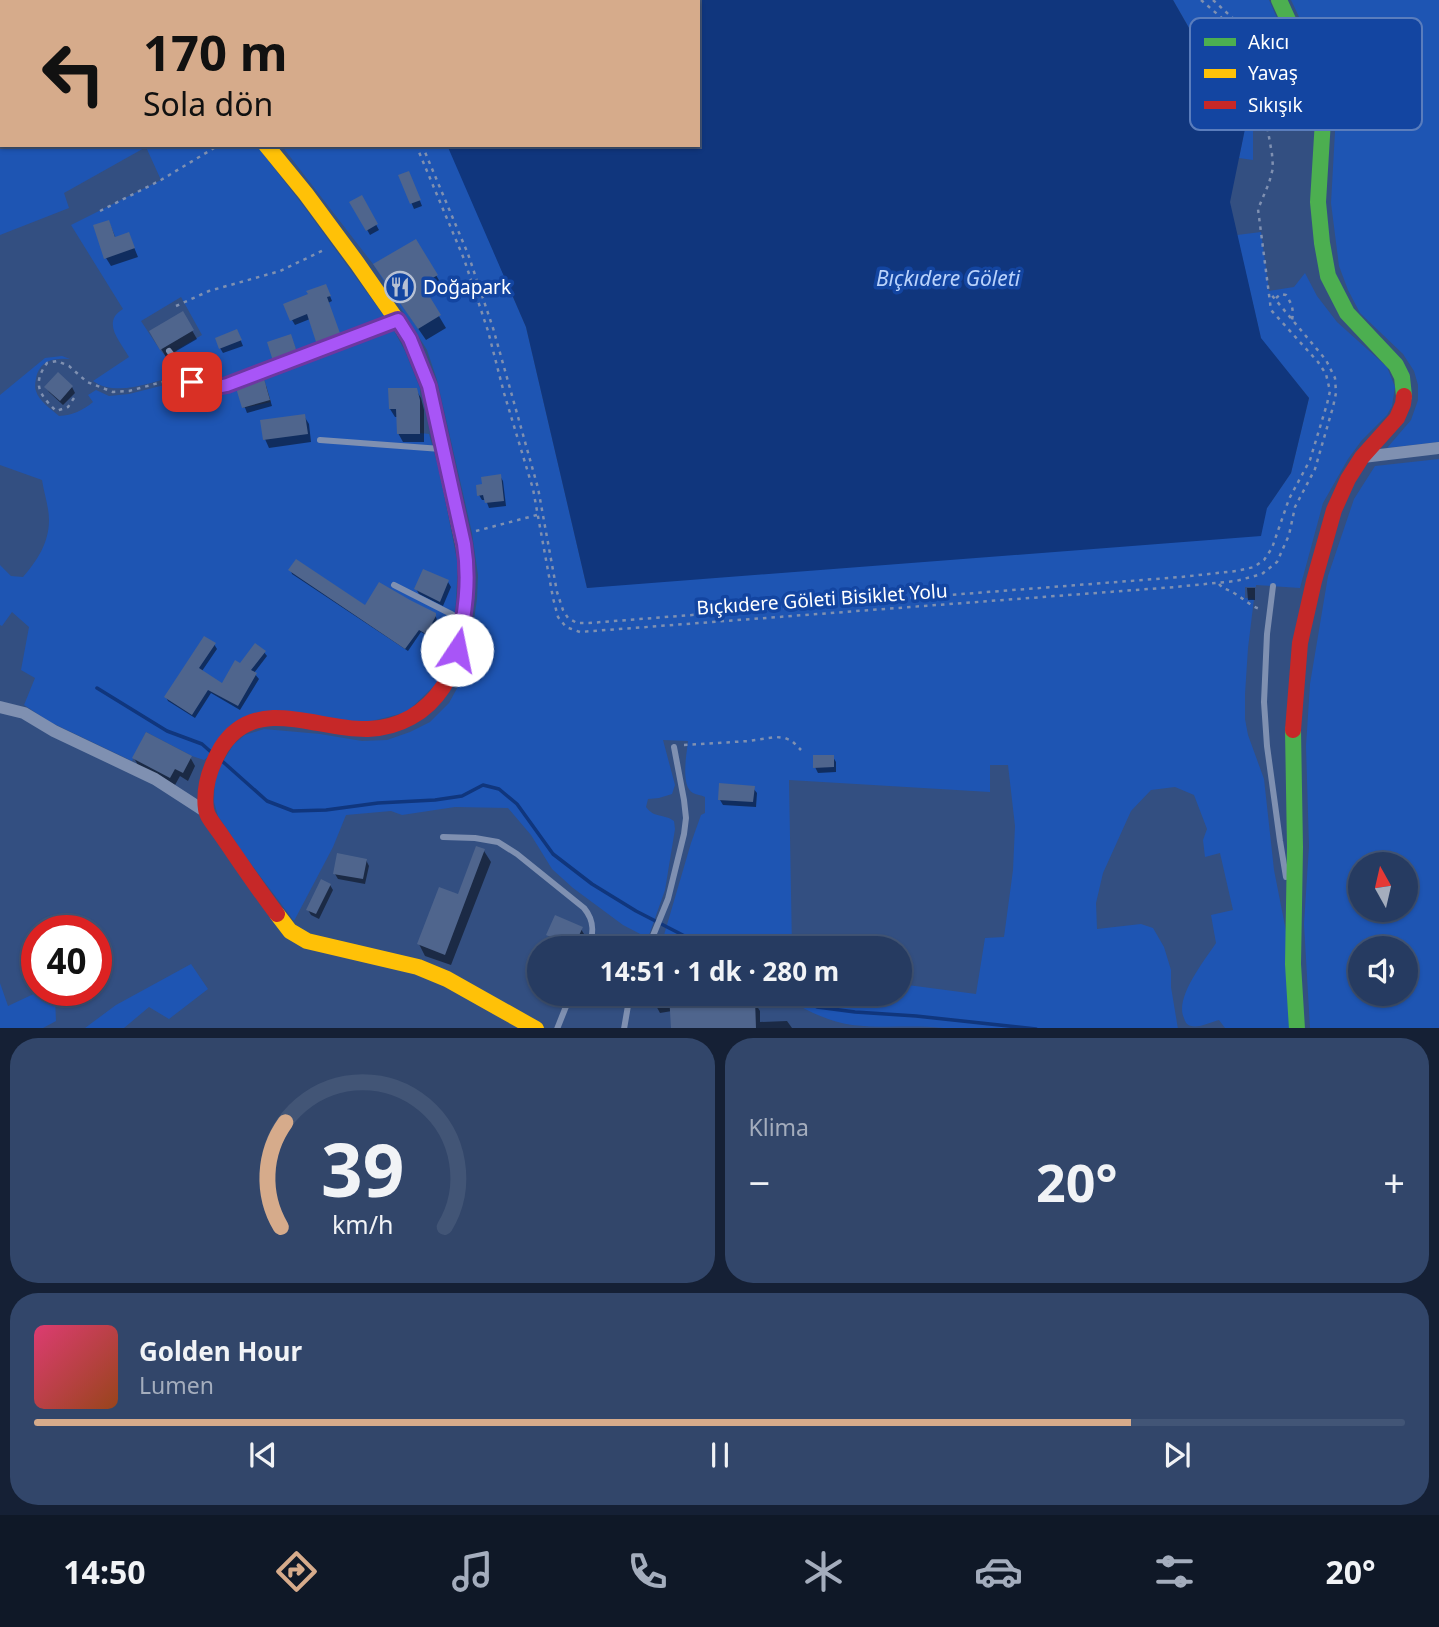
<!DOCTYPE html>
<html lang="tr">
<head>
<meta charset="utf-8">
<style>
  body { margin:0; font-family:"Noto Sans",sans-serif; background:#32466a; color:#f1f3f6; height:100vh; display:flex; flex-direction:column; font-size:26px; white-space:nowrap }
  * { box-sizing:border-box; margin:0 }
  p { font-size:23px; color:#a4adbd }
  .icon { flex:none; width:38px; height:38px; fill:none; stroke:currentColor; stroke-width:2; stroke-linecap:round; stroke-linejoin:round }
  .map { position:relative; height:1028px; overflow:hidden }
  .drawer { display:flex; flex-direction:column; gap:10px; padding:10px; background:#152035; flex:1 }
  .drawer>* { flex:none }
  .banner { position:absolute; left:0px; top:0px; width:700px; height:147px; box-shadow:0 2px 5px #0004,0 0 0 2px #425576; background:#d6ab8b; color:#111; overflow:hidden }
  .needle { width:46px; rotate:352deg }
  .fabs { position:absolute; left:1348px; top:852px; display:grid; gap:14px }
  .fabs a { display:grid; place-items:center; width:70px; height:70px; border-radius:50%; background:#263b61; box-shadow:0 2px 5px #0004,0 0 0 2px #425576; font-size:35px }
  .speed { position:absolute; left:21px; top:915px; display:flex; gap:14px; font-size:35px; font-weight:700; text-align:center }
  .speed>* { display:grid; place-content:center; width:91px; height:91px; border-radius:50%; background:#263b61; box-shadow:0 2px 5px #0004,0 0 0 2px #425576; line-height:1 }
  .speed .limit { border:10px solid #d22; background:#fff; color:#111 }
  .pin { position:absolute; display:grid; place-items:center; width:60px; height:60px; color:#fff; margin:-30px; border-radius:14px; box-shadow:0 4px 10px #0006 }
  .me { position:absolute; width:77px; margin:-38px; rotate:11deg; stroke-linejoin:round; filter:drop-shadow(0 0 5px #0008) }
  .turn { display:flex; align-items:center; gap:24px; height:147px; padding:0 28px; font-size:32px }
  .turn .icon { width:91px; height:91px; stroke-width:2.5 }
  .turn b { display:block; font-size:49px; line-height:60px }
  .big { font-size:52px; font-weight:700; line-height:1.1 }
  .drawer .tile { flex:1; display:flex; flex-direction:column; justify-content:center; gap:10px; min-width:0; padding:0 24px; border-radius:28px; background:#32466a }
  .drawer .dial { align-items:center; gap:0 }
  .dial svg { height:182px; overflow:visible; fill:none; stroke:#425576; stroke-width:7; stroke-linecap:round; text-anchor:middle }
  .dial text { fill:#f1f3f6; stroke:none }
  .song { display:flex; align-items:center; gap:21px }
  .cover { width:84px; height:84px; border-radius:10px; background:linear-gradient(135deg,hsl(340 70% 55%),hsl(20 70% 35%)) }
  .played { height:7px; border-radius:4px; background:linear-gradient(90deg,#d6ab8b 80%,#425576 80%) }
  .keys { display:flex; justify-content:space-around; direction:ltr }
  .heat { display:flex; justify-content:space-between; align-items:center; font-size:38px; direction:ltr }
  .drawer .tiles { flex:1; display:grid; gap:10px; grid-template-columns:1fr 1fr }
  .tile:last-child { grid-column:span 2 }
  .trip { position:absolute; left:527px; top:936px; width:385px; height:70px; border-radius:35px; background:#263b61; box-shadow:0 2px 5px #0004,0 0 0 2px #425576; font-weight:700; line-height:70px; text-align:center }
  .tab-bar { display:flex; height:112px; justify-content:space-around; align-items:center; background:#0f1827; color:#a4adbd }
  .tab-bar .icon { width:49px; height:49px }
  .tab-bar .current { color:#d6ab8b }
  .tab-bar b { font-size:32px; color:#f1f3f6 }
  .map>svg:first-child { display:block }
  .green { fill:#1e55b3; fill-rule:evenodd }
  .water { fill:#10367d }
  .shadow { fill:#0007 }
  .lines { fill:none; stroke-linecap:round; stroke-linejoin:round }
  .stream { stroke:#10367d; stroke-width:3.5 }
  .building { fill:#4f658d }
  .path { stroke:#7f90b1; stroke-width:2.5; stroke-dasharray:3.5 5; stroke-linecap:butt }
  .lane { stroke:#7f90b1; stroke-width:6 }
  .street { stroke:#7f90b1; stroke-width:12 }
  .fast { stroke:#4caf50; stroke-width:16 }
  .slow { stroke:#ffc107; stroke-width:16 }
  .jam { stroke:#c62828; stroke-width:16 }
  .route-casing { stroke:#6d37a1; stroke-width:18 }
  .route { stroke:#a855f7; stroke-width:12 }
  .labels { text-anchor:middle; stroke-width:7; stroke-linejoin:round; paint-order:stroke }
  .poi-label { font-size:19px; fill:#fff; stroke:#1345a1; text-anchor:start }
  .street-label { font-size:19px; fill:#fff; stroke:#1345a1 }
  .water-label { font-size:21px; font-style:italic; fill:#b9d2fb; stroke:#1345a1 }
  .key { fill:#1345a1; stroke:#5a7dbd; stroke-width:2 }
  .key-label { font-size:19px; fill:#fff }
</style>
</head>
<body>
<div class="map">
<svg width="1439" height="1029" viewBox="0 0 1439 1029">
  <rect width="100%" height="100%" fill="#334f81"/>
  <path class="green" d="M0,0h63l3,2h-64v143h254l49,63 82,112 -161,61c-32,7 -34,-8 -50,-31l26,-15 -21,-38 -40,24 19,29 21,24c-26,7 -64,24 -88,7l36,-24c-9,-16 -28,-35 -6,-48l-52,-84 90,-45 -15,-33 -82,46 5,15 -69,27z
    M1173,0h96l12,27 28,46 -58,-38 -9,-9 -6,5 -15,24 21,31 11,22v52l-14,-2 8,-40 -38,-55z
    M1291,0h148v442l-52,6 24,-28 7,-20v-15l-4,-14 -11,-17 -43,-41 -12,-23 -9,-24 -8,-63 5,-89 -6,-43 -21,-33z
    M281,145h167l78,182 61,261 680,-80 24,-35 18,-75 -48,-59 -24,-104 24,-3 8,59 25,-4 11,-14 12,23 20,26 50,45 8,20 -3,19 -5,9 -25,25 -14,19 -25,44 -23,85 -44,-3v2h-11v11l9,1 -6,49 -3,46v25l3,16 16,44 10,91 13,66 3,92h-65l-6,-8c-8,2 -19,8 -28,6 -4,-1 -6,-4 -7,-8 -10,-20 21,-58 32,-75l-5,-28 22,-5 -13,-57 -15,4 -2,-17 4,-11 -13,-34 -19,-8 -24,3 -20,21 -28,62 -7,30 1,26 44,-5 12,4 11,19 7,23v17l7,42h-227c-33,-5 -66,0 -99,-4 -28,-4 -52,-19 -76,-31h124v-10l76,10 9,-56 19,-1 9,-67 2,-44 -7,-61h-18v27l-201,-12 3,168h-100l-28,-13 27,-92 10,-28 4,-2v-16c-4,-2 -8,-2 -12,-4 -13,-7 -6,-40 -5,-52l-25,-1 12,45 -3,9 -13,4 -11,1 -2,8c9,12 17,6 28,14l1,8 -10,61 -17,48 -25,-13 -50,-37 -21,-19 -21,-34 -23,-27 -53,-1 -53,8 -11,-4 -45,4 -13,32 -39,74 -49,-65 -27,-40 -4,-14 1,-28 19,-30 11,-9 19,-6 56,5 42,7 25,-1 23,-8 20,-10 19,-19 12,-22 10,-40 6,-42 1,-24 -6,-42 -35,-153 -10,-30 -54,-86z
    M392,327l13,24 15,37v45l9,1 10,35 19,96 -4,67 -16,50 -31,30 -43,11 -97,-12 -63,49 -12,-4 -46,-24 -14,29 -82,-39 -26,-17 11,-27 -14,-8 8,-43 -17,-15 -10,14 -2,-1v-60l11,11 12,1c14,-16 26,-34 26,-57 0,-13 -5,-27 -7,-40l-42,-15v-70l45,-37 17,-2 8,3c-15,-1 -27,0 -33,15 -1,5 -3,12 -1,17 3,10 15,18 23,25 14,-1 23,-5 34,-14l-5,-7 8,-5 13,6 20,-2 55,-14c18,18 29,14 52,7l7,21 28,-6 -8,-27z
    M1439,459v569h-129l-6,-104 5,-78 -3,-100 4,-62 18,-108 26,-77 21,-33zM1360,864h45v46h-45zM1360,948h45v46h-45z
    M191,964l17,25 -39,30 -20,-12 -25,21h-39l31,-23z
    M0,983l8,23 32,-15h5l10,7 1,23 -13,7h-43z"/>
  <path class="water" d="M385,0h788l36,63 38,56 -17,83 31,136 48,60 -18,75 -24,35 -6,28 -674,52 -61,-261 -79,-182h251v-143h-312z"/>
  <path class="shadow" d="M4,0h32l-1,2h-31z
    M266,0h16l-1,2h-13z
    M288,0h32l1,2h-34z
    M400,176l11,2 11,28 -8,3z
    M361,197l18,33 -9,5 -18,-32z
    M109,222l7,17 13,-4 9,22 -27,9 -5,-8z
    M416,241l27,46 -16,9 19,32 -20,12 -44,-64z
    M328,291l4,10 -4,2 14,38 -20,8 -12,-30 -15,6 -3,-5z
    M182,313l15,26 -31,18 -15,-25z
    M239,336l4,10 -20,7 -3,-5z
    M293,342l6,16 -22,8 -8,-23z
    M266,386l6,20 -25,7 -9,-24z
    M46,387h26l3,6 -12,12 -14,-13z
    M416,390l5,8 3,12v32h-21l-5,-9v-16h-3l-5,-8z
    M304,416l5,8 2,18 -42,6 -4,-9z
    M500,476l3,5 3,25 -17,2 -3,-8h-4l-3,-5z
    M291,571l74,36 70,7 2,6 -9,16 -7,-4 -13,19 -116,-77z
    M448,582l3,5 -8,19 -24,-12 -3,-5z
    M1247,588h8v12h-7z
    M214,644l3,5 -15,22 21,14 17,-20 24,-13 3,4 -13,17 5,6 -19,31 -29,-17 -16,25 -27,-17 -2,-4z
    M190,757l5,9 -7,15 -8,-5 -5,9 -36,-18 -5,-9z
    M833,757l3,5v10l-18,1 -3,-6z
    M753,788l4,5 -1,14 -33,-2 -3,-5z
    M484,851l7,11 -40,103 -26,-9 -6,-12 40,-48z
    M366,860l3,6 -4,18 -27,-5 -3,-5z
    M330,885l3,5 -14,29 -8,-4 -3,-5z
    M581,929l3,5 -6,14h-10l-17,-7 -3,-6z
    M654,994h59l40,6 7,11v11l27,-1 5,7 25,1h-144l-1,-18 -12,2 -6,-11z"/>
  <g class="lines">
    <path class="stream" d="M97,688l70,43 35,13 9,8
      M222,761l45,40 26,10 33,-1 52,-7 57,-3 27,-4 21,-11 16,4 18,15 36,50 39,30 44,27 72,37
      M790,994l27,13 38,5 61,4 120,13"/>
  </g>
  <path class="building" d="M409,171l12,29 -11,4 -12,-29z
    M362,195l16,29 -12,7 -17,-29z
    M109,220l6,17 14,-5 6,16 -31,11 -11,-34z
    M416,239l22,36 -16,9 19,31 -23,14 -45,-65z
    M326,284l5,12 -4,1 14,39 -24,9 -10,-31 -17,7 -7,-17 25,-10 -2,-3z
    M183,311l11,19 -34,20 -11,-19z
    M237,329l5,11 -23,9 -4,-11z
    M291,334l6,18 -24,9 -6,-19z
    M58,372l15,14 -13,15 -16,-14z
    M264,379l6,21 -28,8 -6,-20z
    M388,388h29l3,12v34h-23l-1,-25h-7z
    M305,414l3,20 -45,6 -3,-20z
    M501,474l3,27 -19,2 -2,-8 -6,1 -1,-11 6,-1 -1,-7z
    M296,559l69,46 14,-23 31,18 26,13v3l-10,18 -7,-4 -14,19 -117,-79z
    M423,569l26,11 -9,22 -26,-13z
    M204,636l12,7 -17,25 23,15 13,-23 5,3 15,-20 11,8 -15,19 6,3 -19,33 -30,-16 -16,25 -28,-18z
    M146,732l46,24 -9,17 -8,-4 -5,9 -38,-20z
    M813,755h21v12l-21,1z
    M719,783l36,3 -2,16 -35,-2z
    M476,846l9,3 -40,106 -28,-11 22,-57 19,7z
    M337,853l30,6 -4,20 -30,-5z
    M321,879l10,5 -15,30 -10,-4z
    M555,915l28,12 -10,21 -27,-13z
    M669,994h75l11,5 1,29h-85z"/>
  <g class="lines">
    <path class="path" d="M355,0l1,2
      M362,0v2
      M1201,0l45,39
      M1213,0l38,35
      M416,145l48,114 24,72 16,62 29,96 20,109 5,19 8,10 14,5 595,-45 61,-6 26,-7 15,-12 12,-27 6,-28 20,-38 18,-62 3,-14 -1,-15 -9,-18 -57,-68
      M422,145l46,109 25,74 45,160 19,104 6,18 5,8 9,5h12l592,-46 55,-6 18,-4 10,-7 8,-12 17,-49 21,-39 17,-56 3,-13 -4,-17 -8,-12 -47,-52 -13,-101 11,-26 4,-15 -1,-14 -17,-96
      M100,211l61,-31 58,-35
      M1276,298l5,-4 5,1c6,9 8,15 6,25
      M176,306l33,-15 71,-20 46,-22
      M74,398l-6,9 -12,4c-17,-17 -24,-27 -9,-48l10,-2 12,5 18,16 26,10 16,-1 48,-13
      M476,531l61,-16
      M1219,584c5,6 9,5 15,9 9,5 16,13 26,16
      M684,745l65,-4 27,-4 9,1 7,3 9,9"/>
    <path class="lane" d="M1253,45l61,42
      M169,351c19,25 22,42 58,34l166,-63
      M320,440l121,9
      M394,585l67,34
      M1273,586l-6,48 -3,68 3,44 13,95 6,36
      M443,837l32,1 23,4 19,12 67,54c11,13 10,26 4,40
      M648,948l20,-49 16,-65 2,-16 -2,-18 -10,-53
      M557,1029l14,-35
      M624,1029l6,-35"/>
    <path class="street" d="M254,0l2,2
      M1363,457l76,-9
      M0,707l24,6 30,18 101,48 51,33"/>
    <path class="fast" d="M1279,0l10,22 25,43 4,12 5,43 -5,82 4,41 6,33 19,37 49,52 6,12 2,19
      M1293,730l2,117 -2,117 4,65"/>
    <path class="slow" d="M266,145l40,49 51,69 53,76 19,47 35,161
      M277,914l13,17 17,10 111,26 29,12 89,50"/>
    <path class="jam" d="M80,0l3,2
      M1293,730l7,-87 14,-62 20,-71 14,-31 14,-22 35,-39 6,-14 1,-8
      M277,914c-19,-25 -37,-52 -55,-78 -5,-8 -15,-18 -16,-27 -3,-22 4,-42 15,-61 12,-19 28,-29 52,-30 32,-1 63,12 95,11 31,-1 58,-16 75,-42 21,-32 26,-104 21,-140"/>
  </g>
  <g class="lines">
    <g class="route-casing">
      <path id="route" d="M192,382c11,7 22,6 35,3l171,-65 12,19 19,47 35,158c6,37 1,70 -7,106"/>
    </g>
    <use href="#route" class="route"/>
  </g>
  <defs>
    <g id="restaurant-ring" transform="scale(1.575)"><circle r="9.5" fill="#1345a1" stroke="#b8c1d3" stroke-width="1.5"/><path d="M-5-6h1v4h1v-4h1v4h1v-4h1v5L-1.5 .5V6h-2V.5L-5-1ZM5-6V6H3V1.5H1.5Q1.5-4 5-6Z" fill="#b8c1d3"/></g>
  </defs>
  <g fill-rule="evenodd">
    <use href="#restaurant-ring" x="400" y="287"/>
  </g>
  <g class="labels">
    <g class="poi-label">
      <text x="423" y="294">Doğapark</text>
    </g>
    <g class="street-label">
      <text transform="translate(822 599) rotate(-4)" y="7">Bıçkıdere Göleti Bisiklet Yolu</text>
    </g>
    <g class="water-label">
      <text x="948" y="286">Bıçkıdere Göleti</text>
    </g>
  </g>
  <rect x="1190" y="18" width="232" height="112" rx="10" class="key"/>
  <rect x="1204" y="38" width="32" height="8" fill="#4caf50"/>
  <rect x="1204" y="69" width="32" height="9" fill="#ffc107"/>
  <rect x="1204" y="101" width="32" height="8" fill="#c62828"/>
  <g class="key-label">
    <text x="1248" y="49">Akıcı</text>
    <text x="1248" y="80">Yavaş</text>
    <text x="1248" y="112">Sıkışık</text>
  </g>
</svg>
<div class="fabs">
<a><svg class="needle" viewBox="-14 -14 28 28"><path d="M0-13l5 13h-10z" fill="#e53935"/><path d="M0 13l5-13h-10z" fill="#a4adbd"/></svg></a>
<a><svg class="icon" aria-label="sound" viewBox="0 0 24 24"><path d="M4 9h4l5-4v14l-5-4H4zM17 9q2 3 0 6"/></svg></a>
</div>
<div class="speed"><div class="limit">40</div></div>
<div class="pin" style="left:192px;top:382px;background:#d93025"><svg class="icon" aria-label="arrive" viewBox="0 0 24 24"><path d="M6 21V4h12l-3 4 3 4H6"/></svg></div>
<svg class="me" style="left:457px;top:650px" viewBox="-20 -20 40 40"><circle r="19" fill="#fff"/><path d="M0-13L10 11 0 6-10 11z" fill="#a855f7"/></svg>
<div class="trip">14:51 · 1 dk · 280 m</div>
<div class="banner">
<div class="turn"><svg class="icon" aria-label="left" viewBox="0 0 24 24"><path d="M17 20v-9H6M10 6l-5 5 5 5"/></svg><div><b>170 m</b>Sola dön</div></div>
</div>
</div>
<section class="drawer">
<div class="tiles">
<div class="tile dial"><svg viewBox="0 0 100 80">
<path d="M14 69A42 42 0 1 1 86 69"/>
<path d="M14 69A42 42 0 0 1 16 23" stroke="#d6ab8b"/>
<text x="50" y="56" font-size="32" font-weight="700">39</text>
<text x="50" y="72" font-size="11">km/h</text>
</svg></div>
<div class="tile"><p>Klima</p>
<div class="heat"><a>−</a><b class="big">20°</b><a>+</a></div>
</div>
<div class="tile">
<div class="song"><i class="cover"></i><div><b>Golden Hour</b><p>Lumen</p></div></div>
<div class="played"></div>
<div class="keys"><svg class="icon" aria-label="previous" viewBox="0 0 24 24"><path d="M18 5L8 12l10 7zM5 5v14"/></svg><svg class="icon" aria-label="pause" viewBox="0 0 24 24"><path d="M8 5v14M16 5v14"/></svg><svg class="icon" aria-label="next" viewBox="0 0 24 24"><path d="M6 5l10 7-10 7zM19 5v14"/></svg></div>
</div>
</div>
</section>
<nav class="tab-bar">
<b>14:50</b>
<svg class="icon current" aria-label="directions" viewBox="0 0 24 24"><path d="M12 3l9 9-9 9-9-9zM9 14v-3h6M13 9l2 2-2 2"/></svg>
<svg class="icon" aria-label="music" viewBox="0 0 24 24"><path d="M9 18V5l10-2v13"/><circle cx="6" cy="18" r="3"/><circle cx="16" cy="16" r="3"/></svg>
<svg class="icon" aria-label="phone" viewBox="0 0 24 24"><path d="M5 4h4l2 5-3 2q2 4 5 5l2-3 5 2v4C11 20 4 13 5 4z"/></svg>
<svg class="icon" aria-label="climate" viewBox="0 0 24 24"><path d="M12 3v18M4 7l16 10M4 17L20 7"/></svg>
<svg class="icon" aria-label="car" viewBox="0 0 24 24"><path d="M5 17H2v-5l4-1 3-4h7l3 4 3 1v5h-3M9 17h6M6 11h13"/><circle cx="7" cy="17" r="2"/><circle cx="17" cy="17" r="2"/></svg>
<svg class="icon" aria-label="filters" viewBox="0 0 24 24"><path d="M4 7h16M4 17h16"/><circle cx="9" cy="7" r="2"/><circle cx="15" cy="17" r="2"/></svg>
<b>20°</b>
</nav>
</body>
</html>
